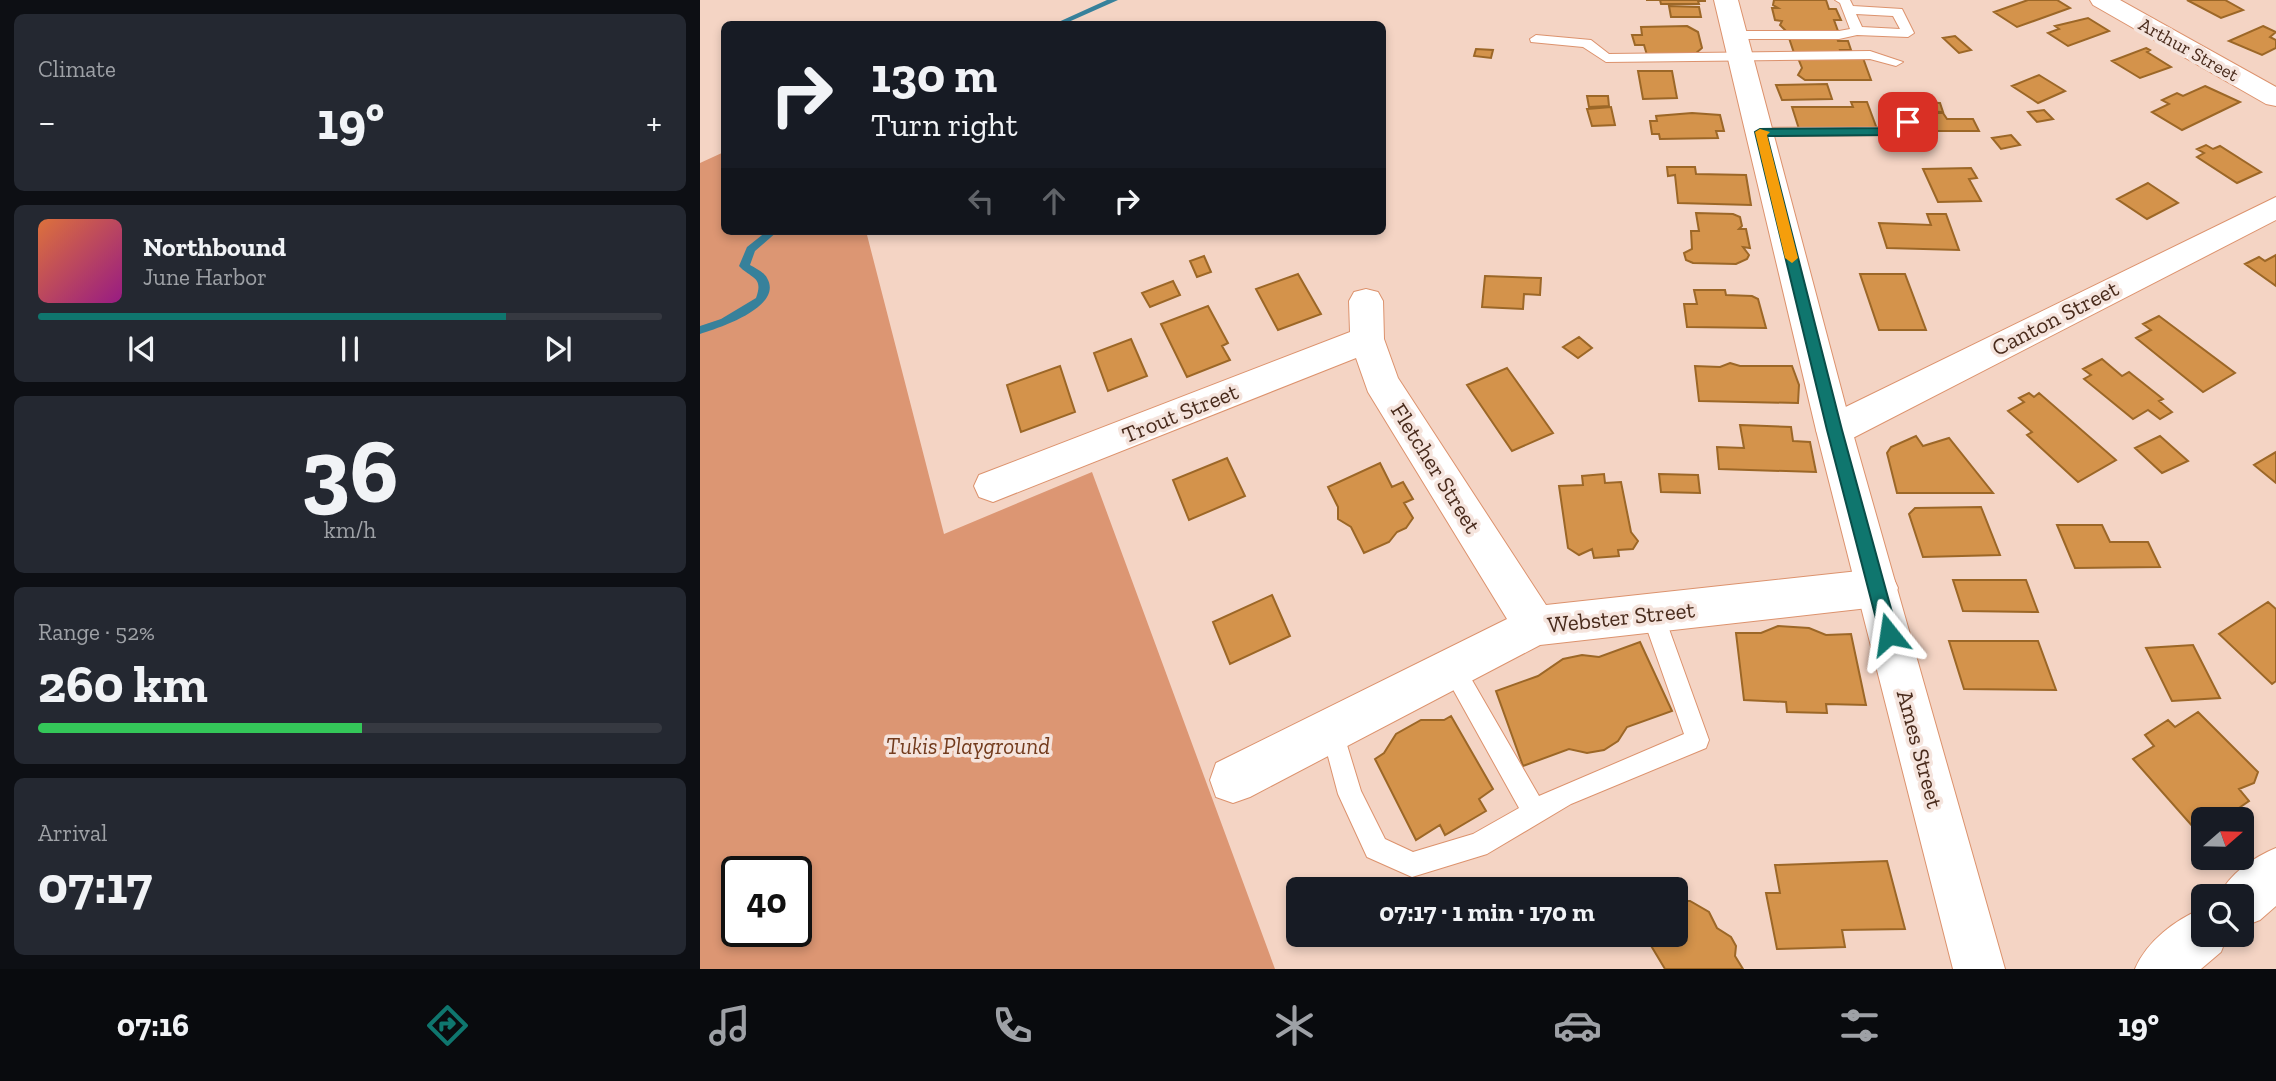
<!DOCTYPE html>
<html lang="en">
<head>
<meta charset="utf-8">
<style>
  body { margin:0; font-family:"Zilla Slab",serif; background:#242831; color:#f1f3f6; height:100vh; display:flex; flex-direction:column; font-size:26px; white-space:nowrap }
  * { box-sizing:border-box; margin:0 }
  p { font-size:23px; color:#9ea1a6 }
  .icon { flex:none; width:38px; height:38px; fill:none; stroke:currentColor; stroke-width:2; stroke-linecap:round; stroke-linejoin:round }
  .map { position:relative; flex:1; overflow:hidden }
  .sheet { display:flex; flex-direction:column; gap:14px; padding:14px; background:#0d0f14; width:700px }
  .sheet>* { flex:none }
  .hud { position:absolute; left:21px; top:21px; width:665px; height:214px; border-radius:10px; box-shadow:0 4px 10px #0003; background:#171b24; color:#f1f3f6; overflow:hidden }
  .needle { width:46px; rotate:70deg }
  .buttons { position:absolute; left:1491px; top:807px; display:grid; gap:14px }
  .buttons a { display:grid; place-items:center; width:63px; height:63px; border-radius:10px; background:#171b24; box-shadow:0 4px 10px #0003; font-size:35px }
  .speed { position:absolute; left:21px; top:856px; display:flex; gap:14px; font-size:35px; font-weight:700; text-align:center }
  .speed>* { display:grid; place-content:center; width:91px; height:91px; border-radius:50%; background:#171b24; box-shadow:0 4px 10px #0003; line-height:1 }
  .speed .limit { border:4px solid #111; border-radius:10px; background:#fff; color:#111 }
  .pin { position:absolute; display:grid; place-items:center; width:60px; height:60px; color:#fff; margin:-30px; border-radius:14px; box-shadow:0 4px 10px #0006 }
  .me { position:absolute; width:77px; margin:-38px; rotate:345deg; stroke-linejoin:round; filter:drop-shadow(0 0 5px #0008) }
  .turn { display:flex; align-items:center; gap:24px; height:147px; padding:0 35px; font-size:32px }
  .turn .icon { width:91px; height:91px; stroke-width:2.5 }
  .turn b { display:block; font-size:49px; line-height:60px }
  .lanes { display:flex; align-items:center; height:66px; padding:0 35px; background:#0003; justify-content:center; gap:35px; direction:ltr }
  .lanes .off { opacity:.35 }
  .big { font-size:52px; font-weight:700; line-height:1.1 }
  .sheet .widget { flex:1; display:flex; flex-direction:column; justify-content:center; gap:10px; min-width:0; padding:0 24px; border-radius:10px; background:#242831 }
  .sheet .dial { align-items:center; gap:0 }
  .dial b { font-size:91px; line-height:1 }
  .song { display:flex; align-items:center; gap:21px }
  .cover { width:84px; height:84px; border-radius:10px; background:linear-gradient(135deg,hsl(20 70% 55%),hsl(310 70% 35%)) }
  .played { height:7px; border-radius:4px; background:linear-gradient(90deg,#0f766e 75%,#363941 75%) }
  .keys { display:flex; justify-content:space-around; direction:ltr }
  .heat { display:flex; justify-content:space-between; align-items:center; font-size:38px; direction:ltr }
  .charge { height:10px; border-radius:5px; background:linear-gradient(90deg,#34c759 52%,#363941 0) }
  .trip { position:absolute; left:586px; top:877px; width:402px; height:70px; border-radius:10px; background:#171b24; box-shadow:0 4px 10px #0003; font-weight:700; line-height:70px; text-align:center }
  .menu { display:flex; height:112px; justify-content:space-around; align-items:center; background:#090b0e; color:#9ea1a6 }
  .menu .icon { width:49px; height:49px }
  .menu .selected { color:#0f766e }
  .menu b { font-size:32px; color:#f1f3f6 }
  main { display:flex; flex:1; min-height:0 }
  .map>svg:first-child { display:block }
  .green { fill:#dc9673; fill-rule:evenodd }
  .lines { fill:none; stroke-linecap:round; stroke-linejoin:round }
  .stream { fill:#37819b; fill-rule:evenodd }
  .building { fill:#d4934b; stroke:#9c6727; stroke-width:2 }
  .service-casing { stroke:#dc926d; stroke-width:2 }
  .minor-casing { stroke:#dc926d; stroke-width:2 }
  .tertiary-casing { stroke:#dc926d; stroke-width:2 }
  .service { fill:#fff; fill-rule:evenodd }
  .minor { fill:#fff; fill-rule:evenodd }
  .tertiary { fill:#fff; fill-rule:evenodd }
  .route { fill:#0f766e; stroke:#0a4d48; stroke-width:2 }
  .slow { fill:#f59e0b }
  .labels { text-anchor:middle; stroke-width:7; stroke-linejoin:round; paint-order:stroke }
  .far-street-label { font-size:19px; fill:#492b1c; stroke:#f5e4dd }
  .street-label { font-size:23px; fill:#492b1c; stroke:#f5e4dd }
  .park-label { font-size:23px; font-style:italic; fill:#733b1d; stroke:#f5e4dd }
</style>
</head>
<body>
<main>
<section class="sheet">
<div class="widget"><p>Climate</p>
<div class="heat"><a>−</a><b class="big">19°</b><a>+</a></div>
</div>
<div class="widget">
<div class="song"><i class="cover"></i><div><b>Northbound</b><p>June Harbor</p></div></div>
<div class="played"></div>
<div class="keys"><svg class="icon" aria-label="previous" viewBox="0 0 24 24"><path d="M18 5L8 12l10 7zM5 5v14"/></svg><svg class="icon" aria-label="pause" viewBox="0 0 24 24"><path d="M8 5v14M16 5v14"/></svg><svg class="icon" aria-label="next" viewBox="0 0 24 24"><path d="M6 5l10 7-10 7zM19 5v14"/></svg></div>
</div>
<div class="widget dial"><b>36</b><p>km/h</p></div>
<div class="widget"><p>Range · 52%</p><b class="big">260 km</b><div class="charge"></div></div>
<div class="widget"><p>Arrival</p><b class="big">07:17</b></div>
</section>
<div class="map">
<svg width="1576" height="969" viewBox="0 0 1576 969">
  <rect width="100%" height="100%" fill="#f4d4c4"/>
  <path class="green" d="M24,152v79h142l78,303 148,-62 183,497h-575v-806zM37,872h59v59h-59z"/>
  <g class="lines">
    <path class="stream" d="M407,0h11l-54,24h-10z
      M67,231h11l-23,20 -5,14c5,3 14,7 17,13 17,29 -48,50 -67,56v-8l21,-7 35,-21c8,-22 -5,-19 -17,-32l8,-19z"/>
  </g>
  <path class="building" d="M946,0h59v1h-7l1,3h-38l-1,-4z
    M1074,0h52l3,9h7l5,11h-7l4,11h-52l-6,-6 2,-4 -7,-1 -3,-12h6l-5,-3z
    M1328,0h29l13,8 -53,19 -23,-15z
    M1487,0h38l18,10 -22,8z
    M969,6l30,1 2,10h-30z
    M1388,18l21,13 -41,15 -20,-13 11,-4 -4,-3z
    M987,26l11,6 4,16 -7,6 -48,1 -3,-10h-9l-3,-10h10l-1,-8z
    M1563,26l13,6 -6,5 6,3v8l-14,7 -33,-14z
    M1255,36l16,14 -12,3 -16,-15z
    M1089,38h48l1,3h10l3,9h-11l1,3h-47z
    M1446,48l4,2 -3,2 24,15 -31,11 -28,-17z
    M776,49l17,1 -2,8 -17,-2z
    M1098,58h65l8,22h-66l-7,-5 4,-7z
    M938,71h34l5,27 -34,1z
    M1339,75l26,16 -27,12 -26,-17z
    M1127,84l5,15 -50,1 -6,-15z
    M1505,86l35,16 -58,28 -30,-18 17,-8 -7,-4 15,-7 6,3z
    M887,96h21l1,10 -20,1z
    M1151,102h16l10,27h-78l-7,-22h61z
    M1213,102l27,1 3,9 -26,-1z
    M911,107l4,18 -23,1 -5,-17z
    M1344,110l9,9 -16,3 -9,-10z
    M992,113l28,2 4,16h-8l2,7 -58,1 -1,-5h-7l-2,-13h7l-1,-5z
    M1215,113h28l4,6h26l6,12h-56z
    M1311,135l9,10 -19,4 -9,-11z
    M1506,145l7,4 7,-3 41,26 -24,11 -40,-26 7,-4 -7,-4z
    M967,167h28l1,7 50,1 5,30 -73,-2 -3,-28 -7,1z
    M1271,168l6,10 -8,1 12,22 -43,1 -15,-33z
    M1448,183l30,20 -31,16 -30,-20z
    M996,213l37,1 7,3 2,9 -3,3h7l4,19 -7,-1 6,8 -2,4 -11,5 -43,-1 -7,-3 -2,-7 8,-4 -1,-18h8z
    M1227,214h19l13,36 -72,-2 -8,-25 52,2z
    M1576,255v31l-31,-22 14,-7 6,4z
    M504,256l7,16 -14,5 -7,-16z
    M598,274l23,40 -43,16 -22,-41z
    M1160,274h45l21,56h-47z
    M785,276l56,2 -1,17 -16,-1 -1,15 -41,-2z
    M473,281l7,14 -30,12 -8,-14z
    M994,290h31l1,5 26,1 6,3 8,29 -79,-1 -3,-23h13z
    M508,306l20,37 -6,3 8,14 -43,17 -26,-53z
    M1459,316l76,57 -32,19 -67,-54 15,-8 -8,-6z
    M879,337l13,11 -14,10 -15,-11z
    M431,339l16,37 -39,15 -14,-38z
    M1402,359l20,17 7,-4 34,27 -4,2 13,11 -12,7 -12,-9 -15,9 -49,-40 7,-4 -8,-6z
    M1030,363l10,3h52l7,19 -1,18 -99,-2 -4,-35 25,1z
    M360,366l15,46 -54,20 -14,-47z
    M807,368l46,65 -41,18 -45,-66z
    M1329,393l5,4 5,-4 77,67 -38,22 -51,-47 5,-3 -24,-21 16,-9 -5,-4z
    M1040,425l51,2 2,14 17,1 6,30 -97,-3 -2,-22 27,1z
    M1216,436l7,10 26,-8 44,55h-96l-10,-40 4,-6z
    M1460,436l28,25 -26,12 -27,-25z
    M1576,452v31l-22,-18z
    M527,458l18,38 -56,24 -16,-40z
    M680,463l12,24 11,-5 10,17 -9,4 9,15 -7,10 -9,4 -8,10 -25,11 -13,-26 -13,-8v-12l-10,-20z
    M904,474l1,9 16,-1 10,50 7,9 -5,8 -15,1 1,6 -25,2 -2,-9 -13,6 -11,-7 -9,-62 24,-1 -1,-9z
    M959,474l39,1 2,18 -39,-1z
    M1281,507l19,48 -77,2 -14,-43 6,-6z
    M1357,525h45l8,17h38l12,25 -85,1z
    M1253,580h73l12,32 -75,-1z
    M572,595l18,41 -60,28 -17,-42z
    M1568,602l8,7v72l-4,3 -53,-50z
    M1078,626l31,2 17,7 25,-1 15,71 -40,-1 1,9 -40,-1 -1,-10 -42,-2 -8,-67h25z
    M1249,641h89l18,49 -92,-1z
    M940,642l32,69 -45,16 -9,14 -14,9 -17,3 -18,-4 -46,17 -27,-75 42,-15 25,-17 19,-4 17,2z
    M1493,645l27,53 -48,3 -26,-53z
    M1498,712l60,60 -4,11 -15,6 10,12 -26,18 -7,-6 -13,6 -9,9 -61,-69 21,-13 -9,-11 23,-15 7,7z
    M751,716l42,73 -14,10 7,12 -41,24 -5,-10 -24,15 -41,-81 9,-6 12,-19 25,-14h23z
    M1187,861l18,68 -63,1 3,17 -68,2 -11,-56h14l-5,-28z
    M980,901h10l19,11 8,16 14,9 5,9 -1,10 8,13h-78l-21,-35h32v-31z"/>
  <g class="lines">
    <g class="service-casing">
      <path id="service" d="M1135,0h15l3,6 49,3 12,24 -6,4 -51,-2 -18,4h-104l-6,-4 6,-4h104l11,-2 -10,-26zM1156,14l37,2 7,13 -38,-2z
        M836,35l55,5 18,14 261,-3 33,11 -7,4 -26,-7 -264,3 -23,-15 -52,-5 -1,-3z
        M1202,101l7,4 6,17 -6,9 -18,4 -131,1 -7,-4 7,-4 131,-1 10,-5 -6,-17z
        M953,605l7,3 4,7 45,125 -3,8 -135,56 -84,50 -75,23 -45,-20 -29,-63 -17,-64 3,-8 8,-3 8,3 21,69 24,48 28,13 60,-18 46,-26 -74,-133 -3,-7 3,-7 8,-3 8,3 78,135 145,-62 -42,-119 4,-7z"/>
    </g>
    <g class="minor-casing">
      <path id="minor" d="M1390,0h30l156,87v19l-10,-2 -173,-99z
        M1576,197v23l-429,221 -13,4 -13,-4 -5,-11 5,-11z
        M666,289l12,3 5,9 1,38 14,39 148,227 331,-36 15,6 6,13 -6,13 -15,6 -337,38 -290,152 -17,6 -17,-6 -6,-17 6,-17 291,-144 -139,-227 -12,-34 -363,144 -14,-5 -5,-11 5,-11 371,-143 -1,-31 5,-9z"/>
    </g>
    <g class="tertiary-casing">
      <path id="tertiary" d="M1014,0h24l114,430 153,539h-52l-137,-539z
        M1576,848v58l-16,14 -18,7v-31h-23c10,-22 35,-39 57,-48z
        M1503,908v26h25l-7,18 -20,17h-66c12,-28 40,-49 68,-61z"/>
    </g>
    <use href="#service" class="service"/>
    <use href="#minor" class="minor"/>
    <use href="#tertiary" class="tertiary"/>
  </g>
  <path class="route" d="M1208,119l6,3 -5,8 -18,5 -124,1 75,294 56,204 -3,5 -6,3 -6,-3 -3,-5 -53,-204 -72,-298 5,-3 131,-1 9,-3z"/>
  <path class="slow" d="M1060,129l10,3 -3,3 31,123 -6,5 -7,-5 -30,-126z"/>
  <g class="labels">
    <g class="far-street-label">
      <text transform="translate(1489 49) rotate(29)" y="7">Arthur Street</text>
    </g>
    <g class="street-label">
      <text transform="translate(1355 318) rotate(-27)" y="8">Canton Street</text>
      <text transform="translate(480 413) rotate(-22)" y="8">Trout Street</text>
      <text transform="translate(736 468) rotate(58)" y="8">Fletcher Street</text>
      <text transform="translate(921 617) rotate(-6)" y="8">Webster Street</text>
      <text transform="translate(1220 749) rotate(75)" y="8">Ames Street</text>
    </g>
    <g class="park-label">
      <text x="268" y="754">Tukis Playground</text>
    </g>
  </g>
</svg>
<div class="buttons">
<a><svg class="needle" viewBox="-14 -14 28 28"><path d="M0-13l5 13h-10z" fill="#e53935"/><path d="M0 13l5-13h-10z" fill="#9ea1a6"/></svg></a>
<a><svg class="icon" aria-label="search" viewBox="0 0 24 24"><circle cx="10" cy="10" r="6"/><path d="M15 15l6 6"/></svg></a>
</div>
<div class="speed"><div class="limit">40</div></div>
<div class="pin" style="left:1208px;top:122px;background:#d93025"><svg class="icon" aria-label="arrive" viewBox="0 0 24 24"><path d="M6 21V4h12l-3 4 3 4H6"/></svg></div>
<svg class="me" style="left:1189px;top:634px" viewBox="-20 -20 40 40"><path d="M0-17L14 15 0 8-14 15z" fill="#0f766e" stroke="#fff" stroke-width="4"/></svg>
<div class="trip">07:17 · 1 min · 170 m</div>
<div class="hud">
<div class="turn"><svg class="icon" aria-label="right" viewBox="0 0 24 24"><path d="M7 20v-9h11M14 6l5 5-5 5"/></svg><div><b>130 m</b>Turn right</div></div>
<div class="lanes"><svg class="icon off" aria-label="left" viewBox="0 0 24 24"><path d="M17 20v-9H6M10 6l-5 5 5 5"/></svg><svg class="icon off" aria-label="ahead" viewBox="0 0 24 24"><path d="M12 20V5M6 11l6-6 6 6"/></svg><svg class="icon" aria-label="right" viewBox="0 0 24 24"><path d="M7 20v-9h11M14 6l5 5-5 5"/></svg></div>
</div>
</div>
</main>
<nav class="menu">
<b>07:16</b>
<svg class="icon selected" aria-label="directions" viewBox="0 0 24 24"><path d="M12 3l9 9-9 9-9-9zM9 14v-3h6M13 9l2 2-2 2"/></svg>
<svg class="icon" aria-label="music" viewBox="0 0 24 24"><path d="M9 18V5l10-2v13"/><circle cx="6" cy="18" r="3"/><circle cx="16" cy="16" r="3"/></svg>
<svg class="icon" aria-label="phone" viewBox="0 0 24 24"><path d="M5 4h4l2 5-3 2q2 4 5 5l2-3 5 2v4C11 20 4 13 5 4z"/></svg>
<svg class="icon" aria-label="climate" viewBox="0 0 24 24"><path d="M12 3v18M4 7l16 10M4 17L20 7"/></svg>
<svg class="icon" aria-label="car" viewBox="0 0 24 24"><path d="M5 17H2v-5l4-1 3-4h7l3 4 3 1v5h-3M9 17h6M6 11h13"/><circle cx="7" cy="17" r="2"/><circle cx="17" cy="17" r="2"/></svg>
<svg class="icon" aria-label="filters" viewBox="0 0 24 24"><path d="M4 7h16M4 17h16"/><circle cx="9" cy="7" r="2"/><circle cx="15" cy="17" r="2"/></svg>
<b>19°</b>
</nav>
</body>
</html>
